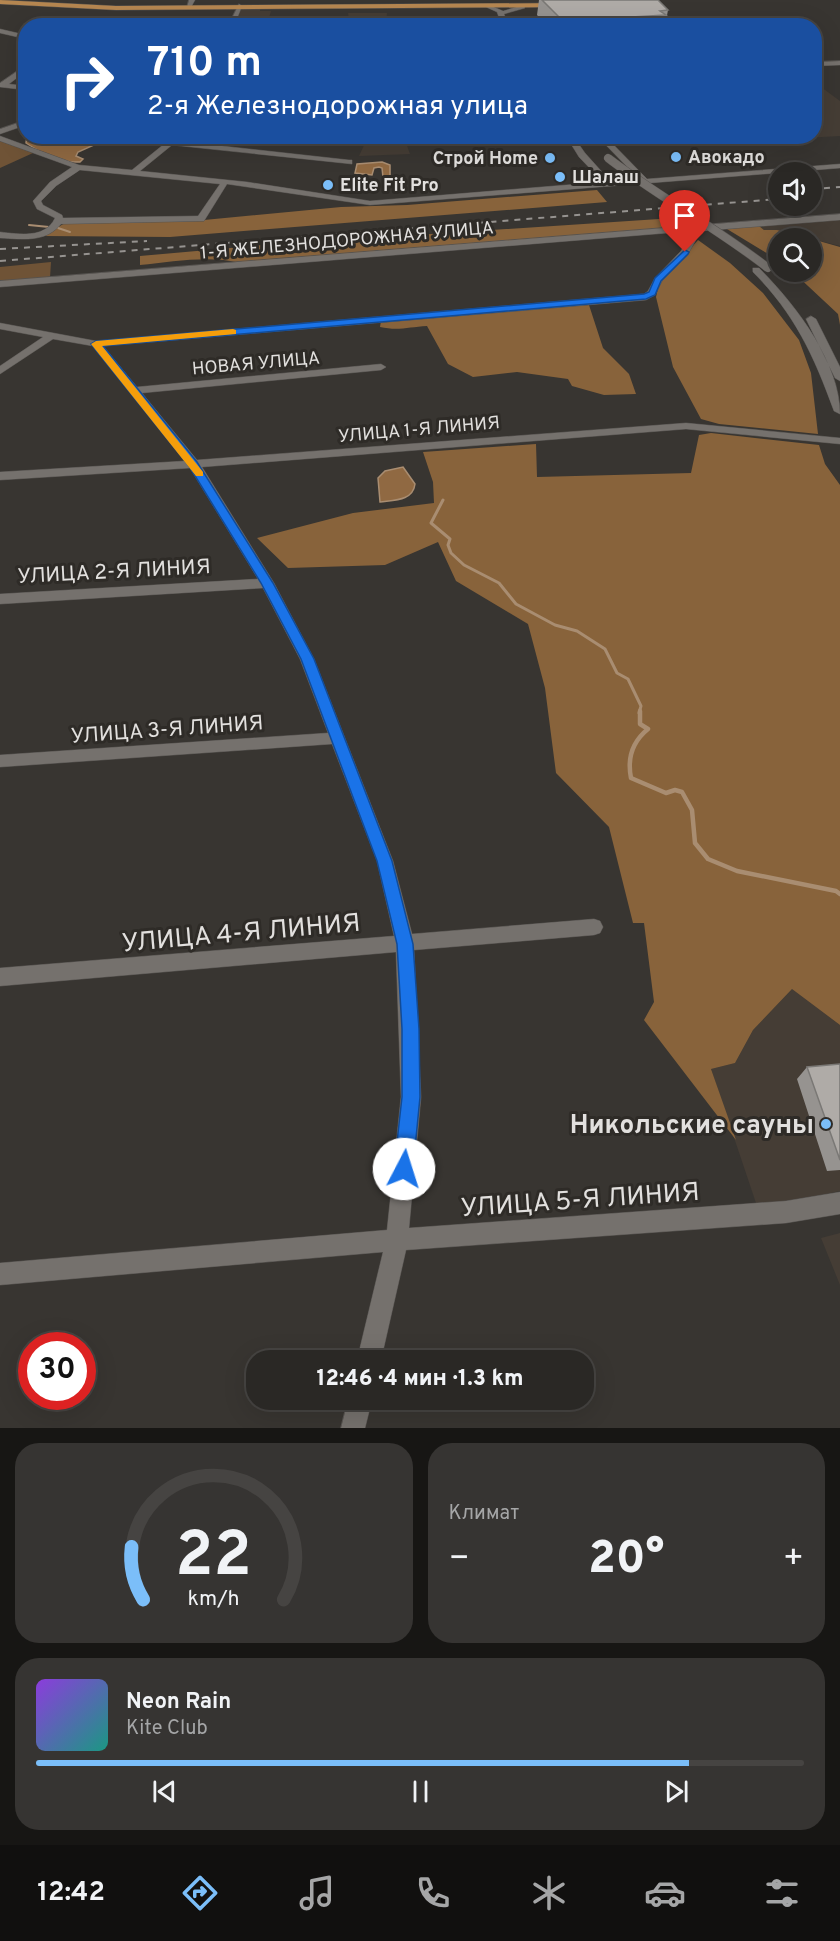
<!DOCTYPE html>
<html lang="ru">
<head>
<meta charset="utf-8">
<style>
  body { margin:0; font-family:Overpass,sans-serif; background:#363432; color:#f1f3f6; height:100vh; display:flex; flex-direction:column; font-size:22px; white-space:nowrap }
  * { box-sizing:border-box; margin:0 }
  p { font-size:20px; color:#a5a6a7 }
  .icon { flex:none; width:33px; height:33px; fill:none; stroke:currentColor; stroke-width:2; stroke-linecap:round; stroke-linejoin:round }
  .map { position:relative; height:1428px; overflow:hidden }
  .panel { display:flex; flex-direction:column; gap:15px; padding:15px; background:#171614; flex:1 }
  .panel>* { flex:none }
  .guide { position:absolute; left:18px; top:18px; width:804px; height:126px; border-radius:24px; box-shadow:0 6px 24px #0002,0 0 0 2px #464442; background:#1a4fa0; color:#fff; overflow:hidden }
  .controls { position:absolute; left:768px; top:162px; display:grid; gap:12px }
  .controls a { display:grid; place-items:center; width:54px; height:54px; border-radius:50%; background:#2a2825; box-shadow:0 6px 24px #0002,0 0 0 2px #464442; font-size:30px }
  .speed { position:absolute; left:18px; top:1332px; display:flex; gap:12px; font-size:30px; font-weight:700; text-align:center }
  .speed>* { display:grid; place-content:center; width:78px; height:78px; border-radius:50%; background:#2a2825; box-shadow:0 6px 24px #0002,0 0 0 2px #464442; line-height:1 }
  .speed .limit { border:9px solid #d22; background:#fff; color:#111 }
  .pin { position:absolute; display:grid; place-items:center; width:51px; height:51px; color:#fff; margin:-62px -26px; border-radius:50% 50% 50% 0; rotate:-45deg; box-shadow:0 0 6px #0007 }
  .pin .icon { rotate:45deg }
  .me { position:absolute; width:66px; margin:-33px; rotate:5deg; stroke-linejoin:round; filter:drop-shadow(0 0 4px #0008) }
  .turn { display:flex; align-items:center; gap:21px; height:126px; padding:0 30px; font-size:27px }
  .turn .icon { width:78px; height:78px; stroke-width:2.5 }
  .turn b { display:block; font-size:42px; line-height:51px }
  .big { font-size:45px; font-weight:800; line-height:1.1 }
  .panel .widget { flex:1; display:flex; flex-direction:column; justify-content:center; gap:9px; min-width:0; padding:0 21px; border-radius:24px; background:#363432 }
  .panel .dial { align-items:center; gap:0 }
  .dial svg { height:156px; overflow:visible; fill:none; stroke:#464442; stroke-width:7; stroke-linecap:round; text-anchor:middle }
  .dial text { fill:#f1f3f6; stroke:none }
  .song { display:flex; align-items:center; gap:18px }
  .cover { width:72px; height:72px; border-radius:9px; background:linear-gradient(135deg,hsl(270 70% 55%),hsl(170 70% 35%)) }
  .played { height:6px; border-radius:3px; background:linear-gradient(90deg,#7bbef9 85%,#464442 85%) }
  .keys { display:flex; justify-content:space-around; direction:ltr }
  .heat { display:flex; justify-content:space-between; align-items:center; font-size:33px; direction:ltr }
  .panel .tiles { flex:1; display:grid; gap:15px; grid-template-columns:1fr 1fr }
  .widget:last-child { grid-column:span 2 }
  .trip { position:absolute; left:246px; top:1350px; width:348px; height:60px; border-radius:24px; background:#2a2825; box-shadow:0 6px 24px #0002,0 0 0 2px #464442; font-weight:800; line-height:60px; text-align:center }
  .tabs { display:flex; height:96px; justify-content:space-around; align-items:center; background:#11100f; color:#a5a6a7 }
  .tabs .icon { width:42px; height:42px }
  .tabs .selected { color:#7bbef9 }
  .tabs b { font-size:27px; color:#f1f3f6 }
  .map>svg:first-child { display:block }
  .built { fill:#453d35 }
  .green { fill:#6f5336 }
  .forest { fill:#88633b }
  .water { fill:#906942; stroke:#a98d71; stroke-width:1.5 }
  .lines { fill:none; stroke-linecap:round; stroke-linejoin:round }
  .stream-far2 { stroke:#a98d71; stroke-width:2 }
  .stream-far1 { stroke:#a98d71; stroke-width:3 }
  .stream { stroke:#a98d71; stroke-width:4.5 }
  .minor-casing { stroke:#565350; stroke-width:1 }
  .major-casing { stroke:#565350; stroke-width:1 }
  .minor { fill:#75716d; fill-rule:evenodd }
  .major { fill:#b58650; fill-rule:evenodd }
  .rail { stroke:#969390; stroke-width:2; stroke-dasharray:6 6; stroke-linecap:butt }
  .minor-bridge-casing { stroke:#565350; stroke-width:9; stroke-linecap:butt }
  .minor-bridge { stroke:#75716d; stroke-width:8 }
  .wall { fill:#969390 }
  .building { fill:#afaba7; stroke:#7a7875; stroke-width:1.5 }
  .route { fill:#1a73e8; stroke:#114b97; stroke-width:1.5 }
  .slow { fill:#f59e0b }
  .poi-dot { fill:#7bbef9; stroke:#2e2b27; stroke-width:2 }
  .labels { text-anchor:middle; stroke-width:6; stroke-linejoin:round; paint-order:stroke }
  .far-poi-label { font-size:18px; font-weight:bold; fill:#e2e0de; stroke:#2e2b27; text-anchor:start }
  .far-street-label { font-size:18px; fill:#e2e0de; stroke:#2e2b27 }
  .street-label { font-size:21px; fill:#e2e0de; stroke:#2e2b27 }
  .near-street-label { font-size:26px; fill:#e2e0de; stroke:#2e2b27 }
  .near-poi-label { font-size:26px; font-weight:bold; fill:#e2e0de; stroke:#2e2b27; text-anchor:end }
</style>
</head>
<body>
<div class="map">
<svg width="840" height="1428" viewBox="0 0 840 1428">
  <rect width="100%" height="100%" fill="#383531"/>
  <path class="built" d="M240,8h20v3h11l-3,10h-32z
    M348,13h39l-1,10 30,2h-66z
    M815,84h2l23,17v35l-55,3 -3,-2 32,-1z
    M305,137h99l6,17 -51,2 8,-17z
    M840,219v27l-63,-16h-13l-5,-4z
    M792,989l48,36v166l-82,18 -47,-140 24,-6 18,-33z
    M840,1233v52l-19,-47z"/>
  <path class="green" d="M0,141l33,12 -33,15z
    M51,262l-1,16 -50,4v-15z"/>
  <path class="forest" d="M597,190l10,12 -437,35 -127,-1 22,-13 139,-3 137,-13 66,-2z
    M659,219l6,3 2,6 -427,35c-32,-8 -67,-1 -100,2v-9l123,-11 21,8h15l87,-16z
    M759,226l5,4h13l33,8h-32v22l-51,-31z
    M812,239l28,8v78l-2,-11 -45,-42h19z
    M698,240l32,23 33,30 36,47 12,33 7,61 -99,-10 -18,-5 -28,-52 -17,-70 3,-13z
    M589,305l14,43 26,26 7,20 -32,1 -32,-9 -4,-7 -51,-7 -44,5 -25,-13 -21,-38c-18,1 -29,5 -47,1l1,-6z
    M711,433l108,12 6,19 15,21v540l-48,-36 -39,41 -18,33 -24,6 25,71 -92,-120 10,-18 -10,-79h-11l-24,-96 -53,-54 -11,-85 -17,-64 -72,-43 -18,-39 -53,23 -97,3 -31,-30 96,-25 81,-10 -1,-21 -10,-30 113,-8 1,33 154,-4 8,-38z"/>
  <path class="water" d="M27,136l78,1 -2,4 -25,11 -2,4 7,3 -3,3c-18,1 -39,-9 -54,-19z
    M382,162l8,3v12h-7l-1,-9 -3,-1 -5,1 -2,7 -17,-2 2,-9z
    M403,467l12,17c-2,17 -21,16 -35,18l-2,-24 7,-7z"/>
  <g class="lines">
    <path class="stream-far2" d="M29,225l20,2
      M58,228l12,4"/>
    <path class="stream-far1" d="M443,500l-12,23 19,16 -2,6 3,8 13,12 35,18 17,21 39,21 22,6 28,18 12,24 11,6 13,27 -2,7"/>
    <path class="stream" d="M640,711v13l8,5c-16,13 -21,29 -17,49l35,15 9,-3 7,2 10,18 3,33 13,16 29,12 99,20 4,3"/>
    <g class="minor-casing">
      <path id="minor" d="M189,0h6l-5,9 -3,-2z
        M239,4l3,2 -8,20h-6z
        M523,5l2,3 -21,6 5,12h-7l-5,-14 -11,-5 3,-2 14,6z
        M0,29l26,6v4l-26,-6z
        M840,61v4l-26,1v-4z
        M26,65v6l-17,13 17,2v4l-26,-3v-4z
        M26,120v5l-26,9v-5z
        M0,136l79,29 53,5 42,-34h7l-4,5 172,19h3v4l-180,-19 -32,26 107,11 123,19 233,-19 -24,-25 -13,-21h7l12,17 26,29 28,-3 -42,-43h8l42,43 193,-15v4l-470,37 -143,-21 -23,37 -143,3c-15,19 -39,15 -61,14v-6c19,2 45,7 55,-14l-18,-9 -4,-8 17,-19 22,-15 -72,-26zM80,170l140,14 -22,32 -135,2 -1,-3 -19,-10 -2,-4 15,-15z
        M840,214v6l-139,11 -13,23 -26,27 -7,14 -9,5 -543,46 34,41 244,-23 5,3 -5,3 -239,23 55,67 489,-37 154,15v6l-154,-15 -484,38 72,116 40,76 79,202 19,73 182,-15 6,2 3,6 -3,6 -6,2 -180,15 7,147 -12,131 377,-27 54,-9v22l-54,9 -380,27 -25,110h-24l26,-108 -383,33v-22l387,-33 14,-133 -5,-145 -396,34v-18l394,-32 -17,-75 -45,-117 -332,23v-12l328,-22 -28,-74 -37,-71 -263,16v-10l258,-15 -68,-111 -190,12v-8l185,-11 -92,-115 -40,-7 -53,35v-8l43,-29 -43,-8v-6l96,18 548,-47 4,-3 7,-13 26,-27 11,-20 -692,56v-6z
        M753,268h6c36,36 81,94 81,146l-6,-3c-20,-55 -39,-97 -81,-139z
        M811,316l5,3 24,48v14l-5,-3 -29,-59z
        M348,1400h24l-7,28h-24z"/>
    </g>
    <g class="major-casing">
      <path id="major" d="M0,0l116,6 448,-3 32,-3 -32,7 -448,3 -116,-6z"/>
    </g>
    <use href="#minor" class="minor"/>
    <use href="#major" class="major"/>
    <path class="rail" d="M812,189l28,-2
      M0,249l147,-8
      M0,261l778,-62"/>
    <g class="minor-bridge-casing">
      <path id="minor-bridge" d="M608,158c52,40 108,69 160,110"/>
    </g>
    <use href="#minor-bridge" class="minor-bridge"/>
  </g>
  <path class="wall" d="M539,0h119l10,10 -3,16h-118l-10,-11z
    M715,18l30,8h-32z
    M840,1064v106l-13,1 -30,-92 10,-12z"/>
  <path class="building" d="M542,0h116l10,10 -8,1 6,4 -103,6z
    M734,17l11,9h-21l-9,-8z
    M840,1064v96l-33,-93z"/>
  <path class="route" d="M685,250l4,2 -1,2 -27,27 -6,14 -9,4 -543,47 94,116 76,121 41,76 78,202 21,83 6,85 1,68 -7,72 -3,6 -6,3 -7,-3 -3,-6 8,-72v-68l-5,-85 -20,-83 -76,-202 -40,-76 -72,-117 -98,-122 5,-3 548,-47 5,-2 6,-14z"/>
  <path class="slow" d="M233,329l3,1v4l-134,12 101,126v4h-7l-105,-132 5,-3z"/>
  <g class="poi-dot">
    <circle cx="676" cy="157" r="6"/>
    <circle cx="550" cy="158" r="6"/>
    <circle cx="560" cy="177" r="6"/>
    <circle cx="328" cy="185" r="6"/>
    <circle cx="826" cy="1124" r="6"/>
  </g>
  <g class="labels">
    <g class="far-poi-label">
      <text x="688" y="163">Авокадо</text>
      <text x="538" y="164" text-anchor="end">Строй Home</text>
      <text x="572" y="183">Шалаш</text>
      <text x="340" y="191">Elite Fit Pro</text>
    </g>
    <g class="far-street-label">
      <text transform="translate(347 240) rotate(-5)" y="6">1-Я ЖЕЛЕЗНОДОРОЖНАЯ УЛИЦА</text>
      <text transform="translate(256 363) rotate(-5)" y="6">НОВАЯ УЛИЦА</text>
      <text transform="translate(419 429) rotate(-5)" y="6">УЛИЦА 1-Я ЛИНИЯ</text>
    </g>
    <g class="street-label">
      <text transform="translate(114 571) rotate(-3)" y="7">УЛИЦА 2-Я ЛИНИЯ</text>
      <text transform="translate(167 729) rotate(-4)" y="7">УЛИЦА 3-Я ЛИНИЯ</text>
    </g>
    <g class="near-street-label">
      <text transform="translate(241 932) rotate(-5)" y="9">УЛИЦА 4-Я ЛИНИЯ</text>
      <text transform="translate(580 1199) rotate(-4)" y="9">УЛИЦА 5-Я ЛИНИЯ</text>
    </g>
    <g class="near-poi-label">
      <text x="814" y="1133">Никольские сауны</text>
    </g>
  </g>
</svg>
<div class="controls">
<a><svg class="icon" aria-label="sound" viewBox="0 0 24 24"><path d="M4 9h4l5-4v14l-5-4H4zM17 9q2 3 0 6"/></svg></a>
<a><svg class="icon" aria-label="search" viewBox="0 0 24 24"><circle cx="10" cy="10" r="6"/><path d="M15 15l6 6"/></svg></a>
</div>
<div class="speed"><div class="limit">30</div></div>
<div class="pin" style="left:685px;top:252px;background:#d93025"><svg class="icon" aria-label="arrive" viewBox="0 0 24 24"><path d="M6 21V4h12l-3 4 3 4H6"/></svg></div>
<svg class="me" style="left:404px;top:1169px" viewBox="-20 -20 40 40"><circle r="19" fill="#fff"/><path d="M0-13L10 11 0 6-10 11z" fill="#1a73e8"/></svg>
<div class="trip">12:46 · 4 мин · 1.3 km</div>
<div class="guide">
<div class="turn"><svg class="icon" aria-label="right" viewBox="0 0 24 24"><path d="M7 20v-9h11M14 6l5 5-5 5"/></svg><div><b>710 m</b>2-я Железнодорожная улица</div></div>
</div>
</div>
<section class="panel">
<div class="tiles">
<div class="widget dial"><svg viewBox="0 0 100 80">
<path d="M14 69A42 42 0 1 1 86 69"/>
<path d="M14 69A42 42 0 0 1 8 42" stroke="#7bbef9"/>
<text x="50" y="56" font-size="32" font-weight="700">22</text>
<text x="50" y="72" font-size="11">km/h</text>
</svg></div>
<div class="widget"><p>Климат</p>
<div class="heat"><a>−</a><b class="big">20°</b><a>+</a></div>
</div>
<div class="widget">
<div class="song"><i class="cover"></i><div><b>Neon Rain</b><p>Kite Club</p></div></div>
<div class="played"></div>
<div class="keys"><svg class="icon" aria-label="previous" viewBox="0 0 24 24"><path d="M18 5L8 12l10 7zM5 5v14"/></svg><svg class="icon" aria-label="pause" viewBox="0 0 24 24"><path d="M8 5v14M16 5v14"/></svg><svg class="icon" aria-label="next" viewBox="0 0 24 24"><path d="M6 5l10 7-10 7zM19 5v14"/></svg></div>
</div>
</div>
</section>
<nav class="tabs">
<b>12:42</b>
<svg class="icon selected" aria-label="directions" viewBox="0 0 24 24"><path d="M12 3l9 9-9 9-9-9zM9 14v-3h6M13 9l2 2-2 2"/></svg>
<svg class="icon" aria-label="music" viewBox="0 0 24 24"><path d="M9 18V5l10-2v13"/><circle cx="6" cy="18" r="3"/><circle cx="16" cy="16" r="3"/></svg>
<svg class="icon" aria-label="phone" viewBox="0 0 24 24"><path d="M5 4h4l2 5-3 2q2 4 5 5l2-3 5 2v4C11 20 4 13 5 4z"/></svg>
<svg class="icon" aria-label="climate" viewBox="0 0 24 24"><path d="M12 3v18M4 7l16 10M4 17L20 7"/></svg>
<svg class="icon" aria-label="car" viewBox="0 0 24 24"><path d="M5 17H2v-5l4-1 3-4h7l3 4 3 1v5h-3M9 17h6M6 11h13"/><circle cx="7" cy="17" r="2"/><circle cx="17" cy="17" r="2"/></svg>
<svg class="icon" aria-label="filters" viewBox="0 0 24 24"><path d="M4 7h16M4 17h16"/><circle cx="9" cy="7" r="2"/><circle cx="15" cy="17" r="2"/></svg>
</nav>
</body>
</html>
